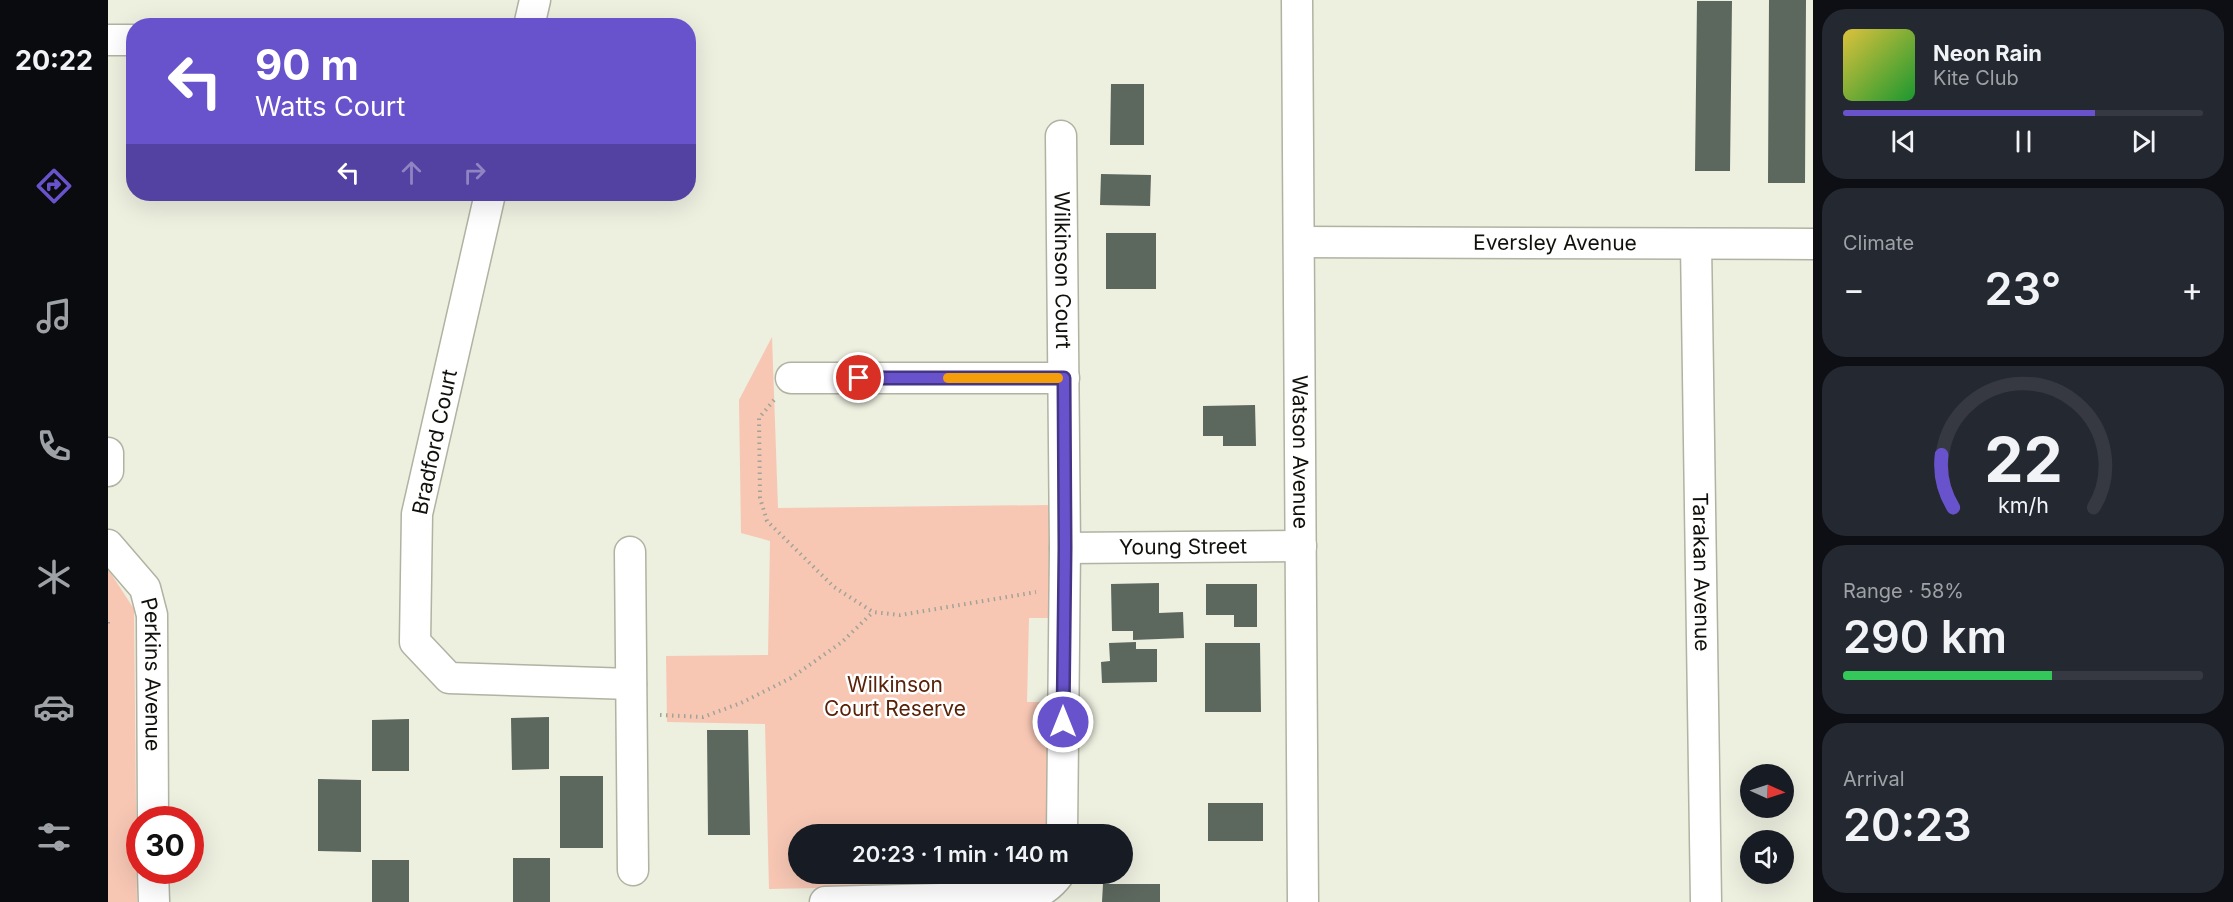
<!DOCTYPE html>
<html lang="en">
<head>
<meta charset="utf-8">
<style>
  body { margin:0; font-family:Inter,sans-serif; background:#242831; color:#f1f3f6; height:100vh; display:flex; flex-direction:column; font-size:22px; white-space:nowrap }
  * { box-sizing:border-box; margin:0 }
  p { font-size:20px; color:#9ea1a6 }
  .icon { flex:none; width:33px; height:33px; fill:none; stroke:currentColor; stroke-width:2; stroke-linecap:round; stroke-linejoin:round }
  .map { position:relative; flex:1; overflow:hidden }
  .side { display:flex; flex-direction:column; gap:9px; padding:9px; background:#0d0f14; width:420px }
  .side>* { flex:none }
  .banner { position:absolute; left:18px; top:18px; width:570px; height:183px; border-radius:24px; box-shadow:0 6px 24px #0002; background:#6953cc; color:#fff; overflow:hidden }
  .needle { width:39px; rotate:93deg }
  .tools { position:absolute; left:1632px; top:764px; display:grid; gap:12px }
  .tools a { display:grid; place-items:center; width:54px; height:54px; border-radius:50%; background:#171b24; box-shadow:0 6px 24px #0002; font-size:30px }
  .speed { position:absolute; left:18px; top:806px; display:flex; gap:12px; font-size:30px; font-weight:700; text-align:center }
  .speed>* { display:grid; place-content:center; width:78px; height:78px; border-radius:50%; background:#171b24; box-shadow:0 6px 24px #0002; line-height:1 }
  .speed .limit { border:9px solid #d22; background:#fff; color:#111 }
  .pin { position:absolute; display:grid; place-items:center; width:51px; height:51px; color:#fff; margin:-26px; border:3px solid #fff; border-radius:50%; box-shadow:0 2px 6px #0007 }
  .me { position:absolute; width:66px; margin:-33px; rotate:0deg; stroke-linejoin:round; filter:drop-shadow(0 0 4px #0008) }
  .turn { display:flex; align-items:center; gap:21px; height:126px; padding:0 30px; font-size:27px }
  .turn .icon { width:78px; height:78px; stroke-width:2.5 }
  .turn b { display:block; font-size:42px; line-height:51px }
  .lanes { display:flex; align-items:center; height:57px; padding:0 30px; background:#0003; justify-content:center; gap:30px; direction:ltr }
  .lanes .off { opacity:.35 }
  .big { font-size:45px; font-weight:600; line-height:1.1 }
  .side .tile { flex:1; display:flex; flex-direction:column; justify-content:center; gap:9px; min-width:0; padding:0 21px; border-radius:24px; background:#242831 }
  .side .dial { align-items:center; gap:0 }
  .dial svg { height:156px; overflow:visible; fill:none; stroke:#363941; stroke-width:7; stroke-linecap:round; text-anchor:middle }
  .dial text { fill:#f1f3f6; stroke:none }
  .song { display:flex; align-items:center; gap:18px }
  .cover { width:72px; height:72px; border-radius:9px; background:linear-gradient(135deg,hsl(50 70% 55%),hsl(130 70% 35%)) }
  .played { height:6px; border-radius:3px; background:linear-gradient(90deg,#6953cc 70%,#363941 70%) }
  .keys { display:flex; justify-content:space-around; direction:ltr }
  .heat { display:flex; justify-content:space-between; align-items:center; font-size:33px; direction:ltr }
  .charge { height:9px; border-radius:4px; background:linear-gradient(90deg,#34c759 58%,#363941 0) }
  .trip { position:absolute; left:680px; top:824px; width:345px; height:60px; border-radius:30px; background:#171b24; box-shadow:0 6px 24px #0002; font-weight:600; line-height:60px; text-align:center }
  main { display:flex; flex:1; min-height:0 }
  .tab-bar { display:flex; flex-direction:column; width:108px; justify-content:space-around; align-items:center; background:#090b0e; color:#9ea1a6 }
  .tab-bar .icon { width:42px; height:42px }
  .tab-bar .current { color:#6953cc }
  .tab-bar b { font-size:27px; color:#f1f3f6 }
  .map>svg:first-child { display:block }
  .green { fill:#f7c7b4 }
  .building { fill:#5c675d }
  .lines { fill:none; stroke-linecap:round; stroke-linejoin:round }
  .minor-casing { stroke:#b0b2a2; stroke-width:33 }
  .path { stroke:#a1a396; stroke-width:4; stroke-dasharray:1.5 4.5; stroke-linecap:butt }
  .minor { stroke:#fff; stroke-width:30 }
  .route-casing { stroke:#443685; stroke-width:15 }
  .route { stroke:#6953cc; stroke-width:10 }
  .slow { stroke:#f59e0b; stroke-width:10 }
  .labels { text-anchor:middle; stroke-width:5; stroke-linejoin:round; paint-order:stroke }
  .street-label { font-size:21px; fill:#11110c; stroke:#fff }
  .park-label { font-size:21px; fill:#592208; stroke:#fff }
</style>
</head>
<body>
<main>
<nav class="tab-bar">
<b>20:22</b>
<svg class="icon current" aria-label="directions" viewBox="0 0 24 24"><path d="M12 3l9 9-9 9-9-9zM9 14v-3h6M13 9l2 2-2 2"/></svg>
<svg class="icon" aria-label="music" viewBox="0 0 24 24"><path d="M9 18V5l10-2v13"/><circle cx="6" cy="18" r="3"/><circle cx="16" cy="16" r="3"/></svg>
<svg class="icon" aria-label="phone" viewBox="0 0 24 24"><path d="M5 4h4l2 5-3 2q2 4 5 5l2-3 5 2v4C11 20 4 13 5 4z"/></svg>
<svg class="icon" aria-label="climate" viewBox="0 0 24 24"><path d="M12 3v18M4 7l16 10M4 17L20 7"/></svg>
<svg class="icon" aria-label="car" viewBox="0 0 24 24"><path d="M5 17H2v-5l4-1 3-4h7l3 4 3 1v5h-3M9 17h6M6 11h13"/><circle cx="7" cy="17" r="2"/><circle cx="17" cy="17" r="2"/></svg>
<svg class="icon" aria-label="filters" viewBox="0 0 24 24"><path d="M4 7h16M4 17h16"/><circle cx="9" cy="7" r="2"/><circle cx="15" cy="17" r="2"/></svg>
</nav>
<div class="map">
<svg width="1705" height="902" viewBox="0 0 1705 902">
  <rect width="100%" height="100%" fill="#edefdf"/>
  <path class="green" d="M664,337l6,171 272,-3v113h-21l-2,84h22v132h-251v39h244l-1,2 -21,9 -251,5 -4,-165 -98,-2 -1,-66 102,-1 2,-114 -29,-8 -2,-133z
    M0,569l26,40 3,293h-29z"/>
  <path class="building" d="M1661,0h37l-1,183h-37z
    M1589,1h35l-2,170h-35z
    M1003,84h33v61h-34z
    M993,174l50,1 -1,31 -50,-1z
    M998,233h50v56h-50z
    M1147,405l1,41h-33v-10h-20v-30z
    M1051,583v30l24,-1 1,26 -51,2v-9h-21l-1,-47z
    M1098,584h51v43h-23v-12h-28z
    M1028,642v7h21v33l-55,1 -1,-21 9,-1 -1,-18z
    M1097,643h55l1,69h-56z
    M441,717v52l-37,1 -1,-52z
    M301,719v52h-37v-51z
    M599,730h41l2,105h-42z
    M452,776h43v72h-43z
    M210,779l43,1v72l-43,-1z
    M1100,803h55v38h-55z
    M405,858h37v44h-37z
    M264,860h37v42h-37z
    M995,884h57v18h-58z"/>
  <g class="lines">
    <g class="minor-casing">
      <g id="minor">
        <path id="s1" d="M1189,0l6,902"/>
        <path d="M421,26l6,-26"/>
        <path d="M0,40h26"/>
        <path id="s2" d="M953,136l4,412 -3,286"/>
        <path d="M382,194l-73,320 -2,128 34,36 182,6"/>
        <path id="s3" d="M1191,242l514,2"/>
        <path id="s4" d="M1588,244l10,658"/>
        <path d="M683,378h273"/>
        <path d="M0,453v18"/>
        <path id="s5" d="M0,545l37,43 7,27 1,204"/>
        <path id="s6" d="M957,548l236,-2"/>
        <path d="M522,552l3,318"/>
        <path d="M45,870l1,32"/>
        <path d="M717,902l196,-5c18,-3 28,-9 39,-24"/>
      </g>
    </g>
    <path class="path" d="M666,400l-15,18 1,80 7,23 67,66 39,25 27,3 136,-23
      M0,622v6
      M552,715l43,2 38,-14 50,-25 51,-36 31,-30"/>
    <use href="#minor" class="minor"/>
  </g>
  <g class="lines">
    <g class="route-casing">
      <path id="route" d="M751,378h205l1,170 -2,174"/>
    </g>
    <use href="#route" class="route"/>
    <path class="slow" d="M840,378h110"/>
  </g>
  <g class="labels">
    <g class="street-label">
      <text dy="7" stroke="none"><textPath href="#s3" startOffset="256">Eversley Avenue</textPath></text>
      <text dy="7" stroke="none"><textPath href="#s2" startOffset="134">Wilkinson Court</textPath></text>
      <text transform="translate(327 442) rotate(-78)" y="7">Bradford Court</text>
      <text dy="7" stroke="none"><textPath href="#s1" startOffset="452">Watson Avenue</textPath></text>
      <text dy="7" stroke="none"><textPath href="#s6" startOffset="118">Young Street</textPath></text>
      <text dy="7" stroke="none"><textPath href="#s4" startOffset="328">Tarakan Avenue</textPath></text>
      <text dy="7" stroke="none"><textPath href="#s5" startOffset="144">Perkins Avenue</textPath></text>
    </g>
    <g class="park-label">
      <text x="787" y="692">Wilkinson<tspan x="787" dy="24">Court Reserve</tspan></text>
    </g>
  </g>
</svg>
<div class="tools">
<a><svg class="needle" viewBox="-14 -14 28 28"><path d="M0-13l5 13h-10z" fill="#e53935"/><path d="M0 13l5-13h-10z" fill="#9ea1a6"/></svg></a>
<a><svg class="icon" aria-label="sound" viewBox="0 0 24 24"><path d="M4 9h4l5-4v14l-5-4H4zM17 9q2 3 0 6"/></svg></a>
</div>
<div class="speed"><div class="limit">30</div></div>
<div class="pin" style="left:751px;top:378px;background:#d93025"><svg class="icon" aria-label="arrive" viewBox="0 0 24 24"><path d="M6 21V4h12l-3 4 3 4H6"/></svg></div>
<svg class="me" style="left:955px;top:722px" viewBox="-20 -20 40 40"><circle r="17" fill="#6953cc" stroke="#fff" stroke-width="3"/><path d="M0-11L8 9 0 5-8 9z" fill="#fff"/></svg>
<div class="trip">20:23 · 1 min · 140 m</div>
<div class="banner">
<div class="turn"><svg class="icon" aria-label="left" viewBox="0 0 24 24"><path d="M17 20v-9H6M10 6l-5 5 5 5"/></svg><div><b>90 m</b>Watts Court</div></div>
<div class="lanes"><svg class="icon" aria-label="left" viewBox="0 0 24 24"><path d="M17 20v-9H6M10 6l-5 5 5 5"/></svg><svg class="icon off" aria-label="ahead" viewBox="0 0 24 24"><path d="M12 20V5M6 11l6-6 6 6"/></svg><svg class="icon off" aria-label="right" viewBox="0 0 24 24"><path d="M7 20v-9h11M14 6l5 5-5 5"/></svg></div>
</div>
</div>
<section class="side">
<div class="tile">
<div class="song"><i class="cover"></i><div><b>Neon Rain</b><p>Kite Club</p></div></div>
<div class="played"></div>
<div class="keys"><svg class="icon" aria-label="previous" viewBox="0 0 24 24"><path d="M18 5L8 12l10 7zM5 5v14"/></svg><svg class="icon" aria-label="pause" viewBox="0 0 24 24"><path d="M8 5v14M16 5v14"/></svg><svg class="icon" aria-label="next" viewBox="0 0 24 24"><path d="M6 5l10 7-10 7zM19 5v14"/></svg></div>
</div>
<div class="tile"><p>Climate</p>
<div class="heat"><a>−</a><b class="big">23°</b><a>+</a></div>
</div>
<div class="tile dial"><svg viewBox="0 0 100 80">
<path d="M14 69A42 42 0 1 1 86 69"/>
<path d="M14 69A42 42 0 0 1 8 42" stroke="#6953cc"/>
<text x="50" y="56" font-size="32" font-weight="700">22</text>
<text x="50" y="72" font-size="11">km/h</text>
</svg></div>
<div class="tile"><p>Range · 58%</p><b class="big">290 km</b><div class="charge"></div></div>
<div class="tile"><p>Arrival</p><b class="big">20:23</b></div>
</section>
</main>
</body>
</html>
